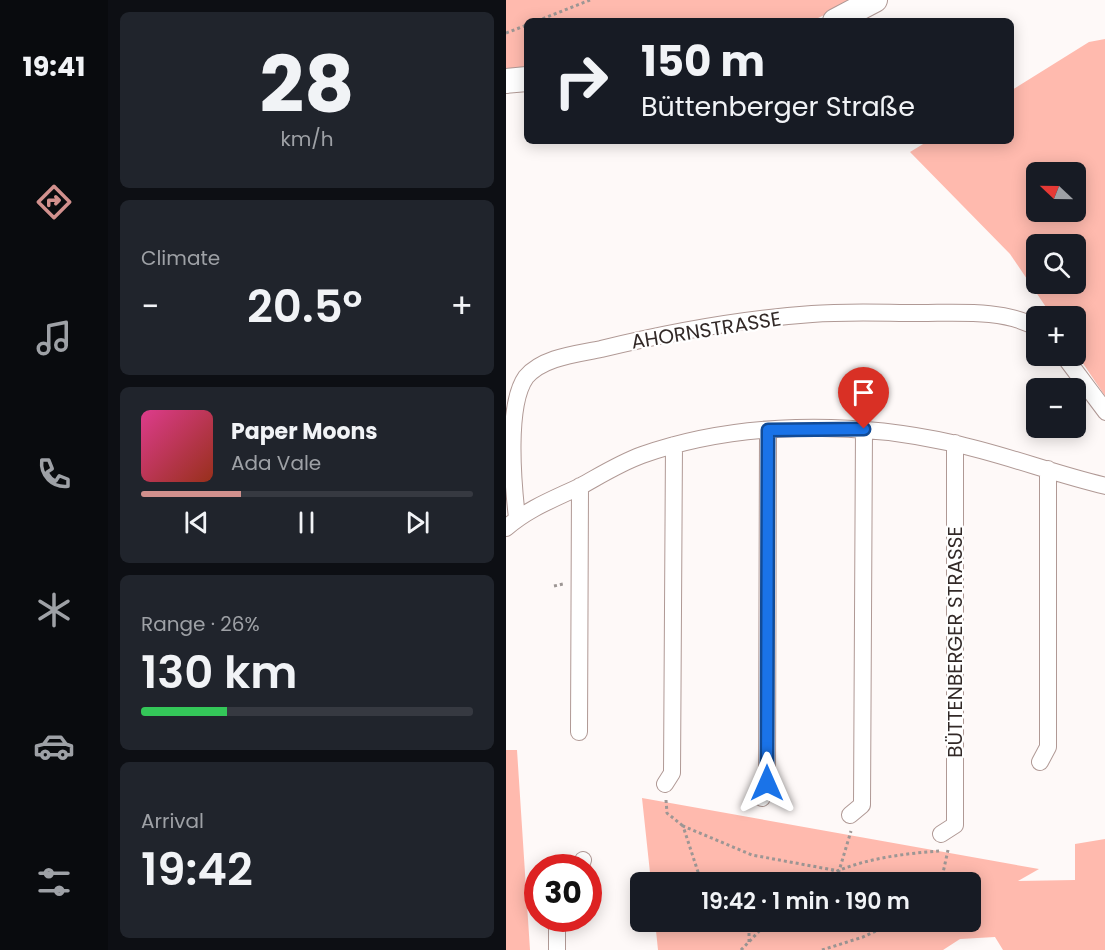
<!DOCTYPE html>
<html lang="en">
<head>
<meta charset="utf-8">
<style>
  body { margin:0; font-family:Poppins,sans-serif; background:#20242c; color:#f1f3f6; height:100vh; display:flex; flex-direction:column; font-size:22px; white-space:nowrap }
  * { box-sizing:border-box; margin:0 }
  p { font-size:20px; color:#9ea1a6 }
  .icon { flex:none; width:33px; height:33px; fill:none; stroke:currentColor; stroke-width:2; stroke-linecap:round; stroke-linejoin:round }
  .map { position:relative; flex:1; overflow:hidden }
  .drawer { display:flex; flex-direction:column; gap:12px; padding:12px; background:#0d0f14; width:398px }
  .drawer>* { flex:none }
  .hud { position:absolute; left:18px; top:18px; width:490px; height:126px; border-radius:9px; box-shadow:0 3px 15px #0003; background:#171b24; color:#f1f3f6; overflow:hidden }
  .needle { width:39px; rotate:292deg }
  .fabs { position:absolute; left:520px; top:162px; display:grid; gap:12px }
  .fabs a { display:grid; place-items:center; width:60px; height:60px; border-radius:9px; background:#171b24; box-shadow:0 3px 15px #0003; font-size:30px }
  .speed { position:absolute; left:18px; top:854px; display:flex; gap:12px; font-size:30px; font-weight:700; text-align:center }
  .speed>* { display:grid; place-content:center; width:78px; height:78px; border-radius:50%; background:#171b24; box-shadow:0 3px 15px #0003; line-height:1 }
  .speed .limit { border:9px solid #d22; background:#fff; color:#111 }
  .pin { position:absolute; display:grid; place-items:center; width:51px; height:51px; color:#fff; margin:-62px -26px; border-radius:50% 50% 50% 0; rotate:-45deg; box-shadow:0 0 6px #0007 }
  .pin .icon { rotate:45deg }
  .me { position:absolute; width:66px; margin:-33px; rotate:0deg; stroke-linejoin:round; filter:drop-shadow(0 0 4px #0008) }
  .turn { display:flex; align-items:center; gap:21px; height:126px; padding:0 18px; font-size:27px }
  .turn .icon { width:78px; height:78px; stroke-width:2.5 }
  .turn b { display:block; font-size:42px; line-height:51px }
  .big { font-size:45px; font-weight:600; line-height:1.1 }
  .drawer .tile { flex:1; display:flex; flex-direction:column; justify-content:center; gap:9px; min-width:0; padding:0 21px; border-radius:9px; background:#20242c }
  .drawer .dial { align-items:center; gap:0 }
  .dial b { font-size:78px; line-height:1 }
  .song { display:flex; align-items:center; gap:18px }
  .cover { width:72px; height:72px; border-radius:9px; background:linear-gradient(135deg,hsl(330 70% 55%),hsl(10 70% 35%)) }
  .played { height:6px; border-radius:3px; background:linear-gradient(90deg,#d1908d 30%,#363941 30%) }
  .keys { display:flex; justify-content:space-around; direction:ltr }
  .heat { display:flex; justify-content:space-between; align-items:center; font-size:33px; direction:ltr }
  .charge { height:9px; border-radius:4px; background:linear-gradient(90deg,#34c759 26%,#363941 0) }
  .trip { position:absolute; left:124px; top:872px; width:351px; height:60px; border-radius:9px; background:#171b24; box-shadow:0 3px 15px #0003; font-weight:600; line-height:60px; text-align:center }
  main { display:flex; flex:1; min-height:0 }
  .tab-bar { display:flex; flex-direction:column; width:108px; justify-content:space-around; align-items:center; background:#090b0e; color:#9ea1a6 }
  .tab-bar .icon { width:42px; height:42px }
  .tab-bar .selected { color:#d1908d }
  .tab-bar b { font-size:27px; color:#f1f3f6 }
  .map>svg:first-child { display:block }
  .green { fill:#ffbaae; fill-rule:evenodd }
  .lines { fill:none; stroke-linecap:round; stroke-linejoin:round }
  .street-casing { stroke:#b09995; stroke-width:18 }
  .secondary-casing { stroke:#b09995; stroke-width:26 }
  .path { stroke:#9d9694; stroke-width:3; stroke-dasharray:3 3; stroke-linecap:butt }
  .street { stroke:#fff; stroke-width:16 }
  .secondary { stroke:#fff; stroke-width:24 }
  .route-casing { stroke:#114b97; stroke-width:15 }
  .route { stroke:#1a73e8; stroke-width:10 }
  .labels { text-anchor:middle; stroke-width:4.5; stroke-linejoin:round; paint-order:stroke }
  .street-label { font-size:20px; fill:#322927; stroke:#fff }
</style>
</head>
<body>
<main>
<nav class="tab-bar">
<b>19:41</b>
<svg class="icon selected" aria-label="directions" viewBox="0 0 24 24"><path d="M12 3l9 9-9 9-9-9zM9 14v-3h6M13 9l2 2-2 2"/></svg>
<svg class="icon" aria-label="music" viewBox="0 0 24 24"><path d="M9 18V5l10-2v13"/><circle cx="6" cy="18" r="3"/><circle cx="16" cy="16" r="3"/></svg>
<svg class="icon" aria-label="phone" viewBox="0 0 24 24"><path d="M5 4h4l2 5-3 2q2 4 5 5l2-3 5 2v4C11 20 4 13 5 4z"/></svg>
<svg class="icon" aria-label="climate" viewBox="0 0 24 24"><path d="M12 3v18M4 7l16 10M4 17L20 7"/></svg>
<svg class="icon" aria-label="car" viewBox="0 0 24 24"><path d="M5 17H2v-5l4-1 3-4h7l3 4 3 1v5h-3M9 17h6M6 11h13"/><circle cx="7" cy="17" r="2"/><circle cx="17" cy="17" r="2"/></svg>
<svg class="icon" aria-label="filters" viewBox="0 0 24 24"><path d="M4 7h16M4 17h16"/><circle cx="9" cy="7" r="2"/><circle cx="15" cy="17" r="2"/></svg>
</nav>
<section class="drawer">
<div class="tile dial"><b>28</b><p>km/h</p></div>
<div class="tile"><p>Climate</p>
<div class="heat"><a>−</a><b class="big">20.5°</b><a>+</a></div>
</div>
<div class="tile">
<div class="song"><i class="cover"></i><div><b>Paper Moons</b><p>Ada Vale</p></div></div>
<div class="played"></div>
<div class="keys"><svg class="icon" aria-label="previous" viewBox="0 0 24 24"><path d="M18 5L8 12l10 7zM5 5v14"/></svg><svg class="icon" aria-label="pause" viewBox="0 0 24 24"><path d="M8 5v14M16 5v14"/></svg><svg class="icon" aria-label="next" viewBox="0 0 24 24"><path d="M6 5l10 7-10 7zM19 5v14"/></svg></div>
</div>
<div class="tile"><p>Range · 26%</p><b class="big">130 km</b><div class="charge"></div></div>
<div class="tile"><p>Arrival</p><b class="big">19:42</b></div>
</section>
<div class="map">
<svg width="600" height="950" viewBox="0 0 600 950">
  <rect width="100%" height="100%" fill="#fef9f8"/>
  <path class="green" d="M0,0h349l-43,21h-285v47l-21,2z
    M599,39h1l-1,357 -29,-43v-37h-24l-42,-62 -100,-102 18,-11h84v-51l77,-48zM531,172h39v40h-39zM531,244h39v40h-39z
    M0,750h11l13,200h-24z
    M136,798l397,71 -21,12 57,-1v-36l30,-5v111h-102l-8,-13 -35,2 -17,11h-285l-3,-29h316v-39h-320z"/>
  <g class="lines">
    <g class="street-casing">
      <path id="street" d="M558,356l42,56
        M11,518c-4,-35 -11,-113 9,-141 17,-20 51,-23 75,-28 69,-17 140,-30 211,-35 36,-3 73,-1 109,-1 36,0 85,-4 116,15
        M0,528c23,-20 48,-29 75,-42 20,-11 39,-23 61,-31 96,-34 211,-34 310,-12 52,11 102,31 154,43
        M73,732l1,-246
        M534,762l8,-15v-278
        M159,784l7,-11 2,-328
        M256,798l5,-15 1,-353
        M344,815l12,-10 2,-376
        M435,834l14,-9v-382
        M74,867l3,-7
        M51,950v-21l4,-11"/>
    </g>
    <g class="secondary-casing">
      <path id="secondary" d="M329,21l40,-21
        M0,81l21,-2"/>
    </g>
    <path class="path" d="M31,21l53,-21
      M0,33l21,-8
      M48,586l9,-2
      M160,800l1,13 16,13
      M199,882l-6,-7 -16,-49 69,29 87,16 12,-40
      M309,882c37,-22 83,-28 125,-31
      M435,882l7,-32
      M243,942v-21
      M235,950l28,-29
      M316,950l41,-13 34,-16"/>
    <use href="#street" class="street"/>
    <use href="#secondary" class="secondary"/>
  </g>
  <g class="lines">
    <g class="route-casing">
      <path id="route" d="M261,783l1,-353 96,-1"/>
    </g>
    <use href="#route" class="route"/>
  </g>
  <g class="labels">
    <g class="street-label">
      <text transform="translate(200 330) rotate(-9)" y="7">AHORNSTRASSE</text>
      <text transform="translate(449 642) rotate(-90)" y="7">BÜTTENBERGER STRASSE</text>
    </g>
  </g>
</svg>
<div class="fabs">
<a><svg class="needle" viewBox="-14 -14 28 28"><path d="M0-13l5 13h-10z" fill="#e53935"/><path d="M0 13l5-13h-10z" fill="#9ea1a6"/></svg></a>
<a><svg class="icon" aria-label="search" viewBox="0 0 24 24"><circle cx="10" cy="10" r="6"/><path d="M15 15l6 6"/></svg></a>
<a>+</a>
<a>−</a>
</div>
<div class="speed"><div class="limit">30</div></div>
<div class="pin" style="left:358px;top:429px;background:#d93025"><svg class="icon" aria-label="arrive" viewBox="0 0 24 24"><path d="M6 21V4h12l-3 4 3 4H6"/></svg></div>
<svg class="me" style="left:261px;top:783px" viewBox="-20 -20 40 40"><path d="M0-17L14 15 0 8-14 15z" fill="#1a73e8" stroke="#fff" stroke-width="4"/></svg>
<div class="trip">19:42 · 1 min · 190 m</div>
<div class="hud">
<div class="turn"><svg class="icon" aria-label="right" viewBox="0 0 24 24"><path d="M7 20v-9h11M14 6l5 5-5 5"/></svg><div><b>150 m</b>Büttenberger Straße</div></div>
</div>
</div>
</main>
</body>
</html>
